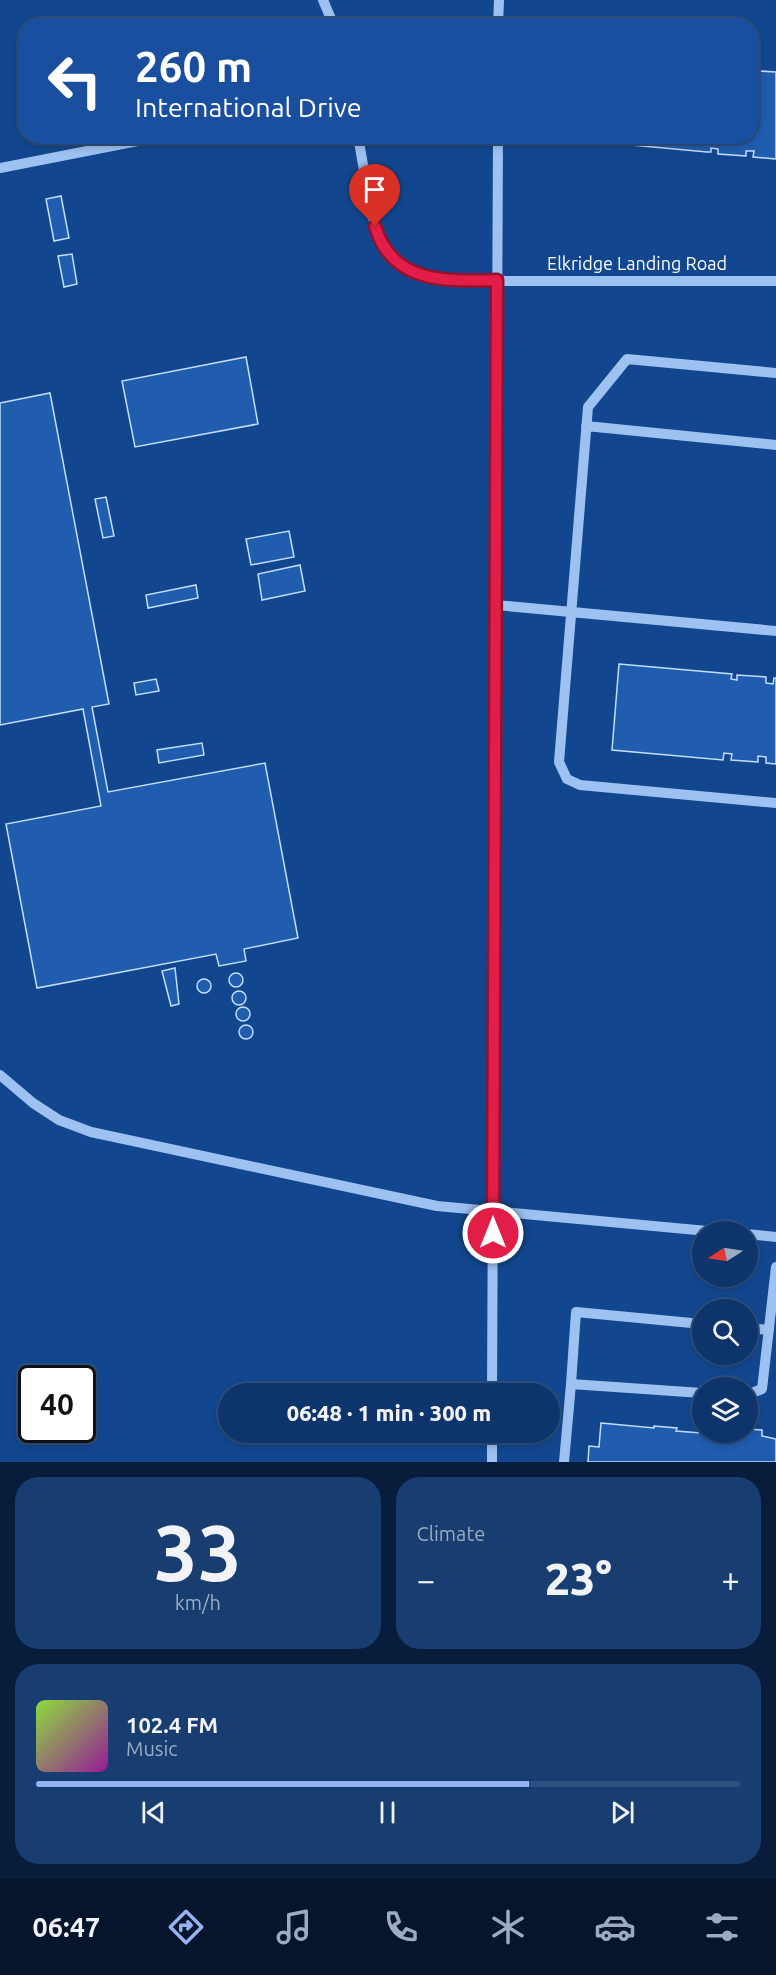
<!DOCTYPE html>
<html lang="en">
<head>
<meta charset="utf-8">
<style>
  body { margin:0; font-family:Ubuntu,sans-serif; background:#173d71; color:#f1f3f6; height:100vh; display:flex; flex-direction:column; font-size:22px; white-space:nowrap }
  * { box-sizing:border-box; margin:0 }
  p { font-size:20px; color:#9babc1 }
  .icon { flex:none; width:33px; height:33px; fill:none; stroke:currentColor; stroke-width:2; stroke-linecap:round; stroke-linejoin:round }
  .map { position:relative; height:1462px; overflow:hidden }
  .drawer { display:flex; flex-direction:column; gap:15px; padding:15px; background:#081d3b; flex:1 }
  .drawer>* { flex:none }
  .guide { position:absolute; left:18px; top:18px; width:741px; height:126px; border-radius:24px; box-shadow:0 3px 9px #0003,0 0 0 2px #2e507e; background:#1a4fa0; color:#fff; overflow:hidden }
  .needle { width:39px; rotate:258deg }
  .tools { position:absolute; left:692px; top:1221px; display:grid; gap:12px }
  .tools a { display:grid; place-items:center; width:66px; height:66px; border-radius:50%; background:#0e356b; box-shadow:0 3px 9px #0003,0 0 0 2px #2e507e; font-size:30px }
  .speed { position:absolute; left:18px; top:1365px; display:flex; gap:12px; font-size:30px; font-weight:700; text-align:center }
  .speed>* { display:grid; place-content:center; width:78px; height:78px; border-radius:50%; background:#0e356b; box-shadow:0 3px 9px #0003,0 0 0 2px #2e507e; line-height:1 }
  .speed .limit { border:3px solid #111; border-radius:9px; background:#fff; color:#111 }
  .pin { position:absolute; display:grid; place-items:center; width:51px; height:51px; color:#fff; margin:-62px -26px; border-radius:50% 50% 50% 0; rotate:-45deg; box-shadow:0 0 6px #0007 }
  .pin .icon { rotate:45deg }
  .me { position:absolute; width:66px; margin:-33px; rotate:0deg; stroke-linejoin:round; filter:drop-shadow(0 0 4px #0008) }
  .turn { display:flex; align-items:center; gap:21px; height:126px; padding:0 18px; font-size:27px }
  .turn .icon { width:78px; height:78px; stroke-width:2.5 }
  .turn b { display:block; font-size:42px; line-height:51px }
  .big { font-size:45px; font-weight:800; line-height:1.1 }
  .drawer .tile { flex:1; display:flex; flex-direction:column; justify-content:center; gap:9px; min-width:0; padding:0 21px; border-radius:24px; background:#173d71 }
  .drawer .dial { align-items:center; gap:0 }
  .dial b { font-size:78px; line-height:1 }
  .song { display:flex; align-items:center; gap:18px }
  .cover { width:72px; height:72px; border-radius:9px; background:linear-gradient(135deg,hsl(90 70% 55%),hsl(300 70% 35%)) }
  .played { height:6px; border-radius:3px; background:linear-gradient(90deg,#95b2f1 70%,#2e507e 70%) }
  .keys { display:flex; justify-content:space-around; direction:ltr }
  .heat { display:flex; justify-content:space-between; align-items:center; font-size:33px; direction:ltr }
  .drawer .tiles { flex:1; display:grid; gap:15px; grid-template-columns:1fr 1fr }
  .tile:last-child { grid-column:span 2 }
  .trip { position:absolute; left:218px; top:1383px; width:342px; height:60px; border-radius:30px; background:#0e356b; box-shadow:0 3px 9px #0003,0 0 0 2px #2e507e; font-weight:800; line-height:60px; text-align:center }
  .tabs { display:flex; height:96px; justify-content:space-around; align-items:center; background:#06152b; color:#9babc1 }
  .tabs .icon { width:42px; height:42px }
  .tabs .selected { color:#95b2f1 }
  .tabs b { font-size:27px; color:#f1f3f6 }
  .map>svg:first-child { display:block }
  .building { fill:#205daf; stroke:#c4ddfd; stroke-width:1.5 }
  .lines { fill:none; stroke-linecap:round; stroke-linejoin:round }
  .minor { stroke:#9dc2f2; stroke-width:10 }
  .route-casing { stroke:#92132f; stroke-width:15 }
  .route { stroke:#e11d48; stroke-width:10 }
  .labels { text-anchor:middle; stroke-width:6; stroke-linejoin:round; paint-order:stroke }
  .street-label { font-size:18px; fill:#fff; stroke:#12478f }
</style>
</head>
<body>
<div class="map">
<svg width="776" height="1462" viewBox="0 0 776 1462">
  <rect width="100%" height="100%" fill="#12478f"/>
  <path class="building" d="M752,53h3l-2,23 6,1 1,-6 16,1v87l-23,-2 1,-6h-8v5l-28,-2v-5l-7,-1v4h-4l-108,-10v-6h153z
    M61,196l8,42 -15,3 -8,-42z
    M72,254l5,30 -13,3 -6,-31z
    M246,357l12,67 -123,23 -13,-66z
    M50,393l59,311 -17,3 16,85 157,-29 33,175 -54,11 2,12 -27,5 -3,-12 -179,34 -31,-164 95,-18 -18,-97 -83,16v-322z
    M106,497l8,39 -11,2 -8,-39z
    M289,531l5,26 -43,8 -5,-26z
    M300,565l5,26 -43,9 -4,-26z
    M196,585l2,13 -50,10 -2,-13z
    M619,664l113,10 -1,5 6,1v-5l29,2v6l7,1 1,-6h2v86l-10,-1v-6l-8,-1v6l-27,-2 1,-6 -8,-1 -1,7 -111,-10z
    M156,679l3,12 -23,4 -2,-12z
    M202,743l2,12 -45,8 -2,-13z
    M175,968l4,36 -8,2 -9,-35z
    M229 980a7 7 0 1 1 14 0a7 7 0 1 1-14 0Z
    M197 986a7 7 0 1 1 14 0a7 7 0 1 1-14 0Z
    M232 998a7 7 0 1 1 14 0a7 7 0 1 1-14 0Z
    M236 1014a7 7 0 1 1 14 0a7 7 0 1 1-14 0Z
    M239 1032a7 7 0 1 1 14 0a7 7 0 1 1-14 0Z
    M601,1423l53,5v-2l23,2 -1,3 63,5v-2l8,-2v-3l15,1v6l14,3v23h-188l1,-16 10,1z"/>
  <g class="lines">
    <path class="minor" d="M323,0l11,26
      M498,26l1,-26
      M358,136l13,75 9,31 16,19 21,13 37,7h322
      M0,168l163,-32
      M776,373l-149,-14 -39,48 -29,355 8,17 13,6 196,18
      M586,426l190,19
      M496,605l280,26
      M0,1075l33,28 26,17 32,12 346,74 281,26
      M747,1234l29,3
      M747,1328l22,2
      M571,1384l5,-72 126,12
      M492,1394l6,-1258
      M747,1395l15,-6 14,-122
      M492,1462v-30
      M564,1462l7,-78 131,9"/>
  </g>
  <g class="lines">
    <g class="route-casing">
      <path id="route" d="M375,226c17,59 73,55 122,54l-4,953"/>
    </g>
    <use href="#route" class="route"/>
  </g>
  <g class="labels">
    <g class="street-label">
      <text x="637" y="270">Elkridge Landing Road</text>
    </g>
  </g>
</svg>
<div class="tools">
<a><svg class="needle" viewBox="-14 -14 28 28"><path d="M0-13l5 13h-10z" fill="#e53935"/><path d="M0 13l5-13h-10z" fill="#9babc1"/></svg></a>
<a><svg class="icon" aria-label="search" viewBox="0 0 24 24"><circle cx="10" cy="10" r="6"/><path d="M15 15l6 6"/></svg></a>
<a><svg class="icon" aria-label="layers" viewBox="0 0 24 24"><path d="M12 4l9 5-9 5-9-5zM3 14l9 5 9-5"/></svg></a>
</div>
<div class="speed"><div class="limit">40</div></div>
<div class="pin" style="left:375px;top:226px;background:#d93025"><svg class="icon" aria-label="arrive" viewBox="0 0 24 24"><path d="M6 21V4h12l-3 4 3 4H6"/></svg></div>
<svg class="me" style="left:493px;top:1233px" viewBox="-20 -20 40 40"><circle r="17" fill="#e11d48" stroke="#fff" stroke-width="3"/><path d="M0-11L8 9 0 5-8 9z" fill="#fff"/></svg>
<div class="trip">06:48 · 1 min · 300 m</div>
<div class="guide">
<div class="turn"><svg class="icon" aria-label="left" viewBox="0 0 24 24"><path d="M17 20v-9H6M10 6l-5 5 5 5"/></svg><div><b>260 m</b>International Drive</div></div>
</div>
</div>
<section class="drawer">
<div class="tiles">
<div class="tile dial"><b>33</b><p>km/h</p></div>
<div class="tile"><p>Climate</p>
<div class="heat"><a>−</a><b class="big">23°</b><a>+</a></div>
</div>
<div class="tile">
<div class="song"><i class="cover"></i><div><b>102.4 FM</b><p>Music</p></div></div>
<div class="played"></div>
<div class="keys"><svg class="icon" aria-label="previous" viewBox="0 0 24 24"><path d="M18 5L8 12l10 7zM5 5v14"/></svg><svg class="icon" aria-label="pause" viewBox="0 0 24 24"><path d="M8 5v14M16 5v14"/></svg><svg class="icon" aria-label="next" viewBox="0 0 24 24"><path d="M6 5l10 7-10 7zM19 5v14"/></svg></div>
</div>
</div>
</section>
<nav class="tabs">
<b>06:47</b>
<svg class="icon selected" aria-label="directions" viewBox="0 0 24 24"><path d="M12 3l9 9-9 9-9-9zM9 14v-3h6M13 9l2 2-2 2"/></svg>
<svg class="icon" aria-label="music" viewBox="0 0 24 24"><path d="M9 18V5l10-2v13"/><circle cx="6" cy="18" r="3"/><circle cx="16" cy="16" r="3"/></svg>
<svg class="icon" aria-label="phone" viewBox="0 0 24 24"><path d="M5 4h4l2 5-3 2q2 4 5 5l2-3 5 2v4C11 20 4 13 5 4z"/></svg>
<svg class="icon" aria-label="climate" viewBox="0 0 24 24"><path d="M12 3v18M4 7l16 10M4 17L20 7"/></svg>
<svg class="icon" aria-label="car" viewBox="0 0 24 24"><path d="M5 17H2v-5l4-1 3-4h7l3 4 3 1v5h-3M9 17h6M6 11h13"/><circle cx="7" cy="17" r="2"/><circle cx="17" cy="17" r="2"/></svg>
<svg class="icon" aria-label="filters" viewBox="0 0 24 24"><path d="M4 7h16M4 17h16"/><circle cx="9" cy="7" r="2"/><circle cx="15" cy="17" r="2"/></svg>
</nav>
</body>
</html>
